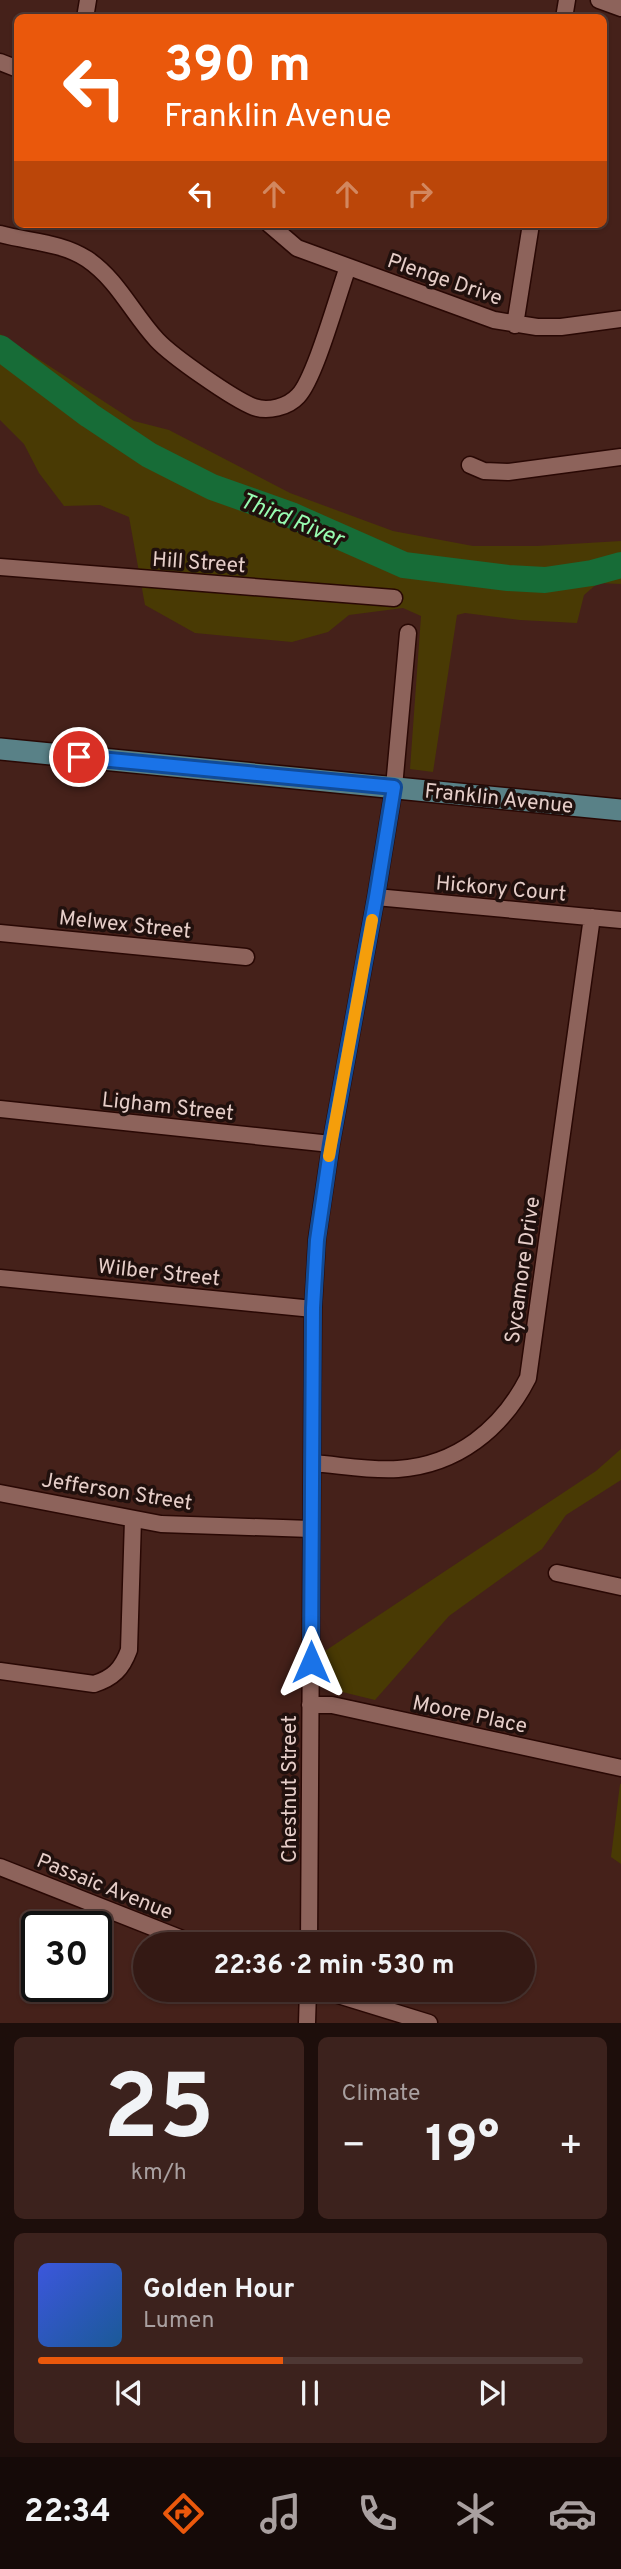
<!DOCTYPE html>
<html lang="en">
<head>
<meta charset="utf-8">
<style>
  body { margin:0; font-family:Overpass,sans-serif; background:#3c221d; color:#f1f3f6; height:100vh; display:flex; flex-direction:column; font-size:26px; white-space:nowrap }
  * { box-sizing:border-box; margin:0 }
  p { font-size:23px; color:#a9a0a0 }
  .icon { flex:none; width:38px; height:38px; fill:none; stroke:currentColor; stroke-width:2; stroke-linecap:round; stroke-linejoin:round }
  .map { position:relative; height:2023px; overflow:hidden }
  .details { display:flex; flex-direction:column; gap:14px; padding:14px; background:#1d0e0b; flex:1 }
  .details>* { flex:none }
  .banner { position:absolute; left:14px; top:14px; width:593px; height:214px; border-radius:10px; box-shadow:0 2px 5px #0004,0 0 0 2px #4e3834; background:#ea580c; color:#fff; overflow:hidden }
  .speed { position:absolute; left:21px; top:1911px; display:flex; gap:14px; font-size:35px; font-weight:700; text-align:center }
  .speed>* { display:grid; place-content:center; width:91px; height:91px; border-radius:50%; background:#341914; box-shadow:0 2px 5px #0004,0 0 0 2px #4e3834; line-height:1 }
  .speed .limit { border:4px solid #111; border-radius:10px; background:#fff; color:#111 }
  .pin { position:absolute; display:grid; place-items:center; width:60px; height:60px; color:#fff; margin:-30px; border:4px solid #fff; border-radius:50%; box-shadow:0 2px 7px #0007 }
  .me { position:absolute; width:77px; margin:-38px; rotate:0deg; stroke-linejoin:round; filter:drop-shadow(0 0 5px #0008) }
  .turn { display:flex; align-items:center; gap:24px; height:147px; padding:0 35px; font-size:32px }
  .turn .icon { width:91px; height:91px; stroke-width:2.5 }
  .turn b { display:block; font-size:49px; line-height:60px }
  .lanes { display:flex; align-items:center; height:66px; padding:0 35px; background:#0003; justify-content:center; gap:35px; direction:ltr }
  .lanes .off { opacity:.35 }
  .big { font-size:52px; font-weight:700; line-height:1.1 }
  .details .card { flex:1; display:flex; flex-direction:column; justify-content:center; gap:10px; min-width:0; padding:0 24px; border-radius:10px; background:#3c221d }
  .details .dial { align-items:center; gap:0 }
  .dial b { font-size:91px; line-height:1 }
  .song { display:flex; align-items:center; gap:21px }
  .cover { width:84px; height:84px; border-radius:10px; background:linear-gradient(135deg,hsl(230 70% 55%),hsl(210 70% 35%)) }
  .played { height:7px; border-radius:4px; background:linear-gradient(90deg,#ea580c 45%,#4e3834 45%) }
  .keys { display:flex; justify-content:space-around; direction:ltr }
  .heat { display:flex; justify-content:space-between; align-items:center; font-size:38px; direction:ltr }
  .details .tiles { flex:1; display:grid; gap:14px; grid-template-columns:1fr 1fr }
  .card:last-child { grid-column:span 2 }
  .trip { position:absolute; left:133px; top:1932px; width:402px; height:70px; border-radius:35px; background:#341914; box-shadow:0 2px 5px #0004,0 0 0 2px #4e3834; font-weight:700; line-height:70px; text-align:center }
  .menu { display:flex; height:112px; justify-content:space-around; align-items:center; background:#150a08; color:#a9a0a0 }
  .menu .icon { width:49px; height:49px }
  .menu .active { color:#ea580c }
  .menu b { font-size:32px; color:#f1f3f6 }
  .map>svg:first-child { display:block }
  .green { fill:#493a04 }
  .lines { fill:none; stroke-linecap:round; stroke-linejoin:round }
  .river { stroke:#176c37; stroke-width:26 }
  .minor-casing { stroke:#290804; stroke-width:19 }
  .major-casing { stroke:#290804; stroke-width:24 }
  .minor { stroke:#8d635b; stroke-width:16 }
  .major { stroke:#598187; stroke-width:21 }
  .route-casing { stroke:#114b97; stroke-width:18 }
  .route { stroke:#1a73e8; stroke-width:12 }
  .slow { stroke:#f59e0b; stroke-width:12 }
  .labels { text-anchor:middle; stroke-width:7; stroke-linejoin:round; paint-order:stroke }
  .street-label { font-size:21px; fill:#e6cec9; stroke:#20100d }
  .water-label { font-size:23px; font-style:italic; fill:#98fcb1; stroke:#20100d }
</style>
</head>
<body>
<div class="map">
<svg width="621" height="2023" viewBox="0 0 621 2023">
  <rect width="100%" height="100%" fill="#45211a"/>
  <path class="green" d="M0,334l134,87 35,9 121,63 103,38 80,15h64l84,-5v43l-23,-1 -14,12 -7,28 -57,-3 -55,-7 -8,2 -24,157 -23,-3 11,-153 -18,-8 -54,7 -21,17 -36,10 -97,-9 -50,-28 -16,-88 -29,-12 -36,1 -25,-33 -15,-29 -24,-24z
    M621,1449v31l-55,35 -24,34 -93,67 -74,84 -49,-12 -4,-35 274,-182z
    M620,1784h1v80l-10,-7z"/>
  <g class="lines">
    <path class="river" d="M0,348l89,67 60,40 63,32 79,28 113,50 104,13 37,2 47,-7 29,-8"/>
    <g class="minor-casing">
      <path id="minor" d="M599,0l22,8
        M85,18l3,-18
        M564,18l3,-18
        M0,62l18,7
        M269,224l28,24 197,72 43,7h24l60,-8
        M0,234c29,8 61,8 87,25 31,21 45,54 70,81 15,16 76,59 97,67 14,5 34,0 44,-11 17,-17 40,-102 50,-129
        M515,325l16,-101
        M470,465l14,6 24,1 113,-15
        M0,567l394,31
        M376,897l245,23
        M0,933l246,24
        M0,1109l331,35
        M0,1278l313,31
        M312,1463c28,2 58,8 86,6 59,-4 104,-40 130,-91l64,-461
        M0,1493l161,31 150,5
        M557,1573l64,14
        M0,1671l94,13c19,-6 28,-15 35,-34l4,-131
        M310,1705h22l289,63
        M0,1867l195,77
        M309,1944l4,-635 4,-70 14,-95 45,-247 18,-110 14,-154
        M322,1990l107,33
        M307,2023l1,-33"/>
    </g>
    <g class="major-casing">
      <path id="major" d="M0,749l621,61"/>
    </g>
    <use href="#minor" class="minor"/>
    <use href="#major" class="major"/>
  </g>
  <g class="lines">
    <g class="route-casing">
      <path id="route" d="M79,757l315,30 -18,110 -45,247 -14,96 -4,68 -2,354"/>
    </g>
    <use href="#route" class="route"/>
    <path class="slow" d="M329,1156l43,-236"/>
  </g>
  <g class="labels">
    <g class="street-label">
      <text transform="translate(445 279) rotate(19)" y="7">Plenge Drive</text>
      <text transform="translate(199 562) rotate(4)" y="7">Hill Street</text>
      <text transform="translate(499 798) rotate(6)" y="7">Franklin Avenue</text>
      <text transform="translate(501 888) rotate(5)" y="7">Hickory Court</text>
      <text transform="translate(125 924) rotate(6)" y="7">Melwex Street</text>
      <text transform="translate(168 1106) rotate(6)" y="7">Ligham Street</text>
      <text transform="translate(522 1270) rotate(-82)" y="7">Sycamore Drive</text>
      <text transform="translate(159 1272) rotate(6)" y="7">Wilber Street</text>
      <text transform="translate(117 1491) rotate(9)" y="7">Jefferson Street</text>
      <text transform="translate(470 1714) rotate(12)" y="7">Moore Place</text>
      <text transform="translate(289 1789) rotate(-90)" y="7">Chestnut Street</text>
      <text transform="translate(105 1886) rotate(22)" y="7">Passaic Avenue</text>
    </g>
    <g class="water-label">
      <text transform="translate(292 519) rotate(22)" y="8">Third River</text>
    </g>
  </g>
</svg>
<div class="speed"><div class="limit">30</div></div>
<div class="pin" style="left:79px;top:757px;background:#d93025"><svg class="icon" aria-label="arrive" viewBox="0 0 24 24"><path d="M6 21V4h12l-3 4 3 4H6"/></svg></div>
<svg class="me" style="left:311px;top:1662px" viewBox="-20 -20 40 40"><path d="M0-17L14 15 0 8-14 15z" fill="#1a73e8" stroke="#fff" stroke-width="4"/></svg>
<div class="trip">22:36 · 2 min · 530 m</div>
<div class="banner">
<div class="turn"><svg class="icon" aria-label="left" viewBox="0 0 24 24"><path d="M17 20v-9H6M10 6l-5 5 5 5"/></svg><div><b>390 m</b>Franklin Avenue</div></div>
<div class="lanes"><svg class="icon" aria-label="left" viewBox="0 0 24 24"><path d="M17 20v-9H6M10 6l-5 5 5 5"/></svg><svg class="icon off" aria-label="ahead" viewBox="0 0 24 24"><path d="M12 20V5M6 11l6-6 6 6"/></svg><svg class="icon off" aria-label="ahead" viewBox="0 0 24 24"><path d="M12 20V5M6 11l6-6 6 6"/></svg><svg class="icon off" aria-label="right" viewBox="0 0 24 24"><path d="M7 20v-9h11M14 6l5 5-5 5"/></svg></div>
</div>
</div>
<section class="details">
<div class="tiles">
<div class="card dial"><b>25</b><p>km/h</p></div>
<div class="card"><p>Climate</p>
<div class="heat"><a>−</a><b class="big">19°</b><a>+</a></div>
</div>
<div class="card">
<div class="song"><i class="cover"></i><div><b>Golden Hour</b><p>Lumen</p></div></div>
<div class="played"></div>
<div class="keys"><svg class="icon" aria-label="previous" viewBox="0 0 24 24"><path d="M18 5L8 12l10 7zM5 5v14"/></svg><svg class="icon" aria-label="pause" viewBox="0 0 24 24"><path d="M8 5v14M16 5v14"/></svg><svg class="icon" aria-label="next" viewBox="0 0 24 24"><path d="M6 5l10 7-10 7zM19 5v14"/></svg></div>
</div>
</div>
</section>
<nav class="menu">
<b>22:34</b>
<svg class="icon active" aria-label="directions" viewBox="0 0 24 24"><path d="M12 3l9 9-9 9-9-9zM9 14v-3h6M13 9l2 2-2 2"/></svg>
<svg class="icon" aria-label="music" viewBox="0 0 24 24"><path d="M9 18V5l10-2v13"/><circle cx="6" cy="18" r="3"/><circle cx="16" cy="16" r="3"/></svg>
<svg class="icon" aria-label="phone" viewBox="0 0 24 24"><path d="M5 4h4l2 5-3 2q2 4 5 5l2-3 5 2v4C11 20 4 13 5 4z"/></svg>
<svg class="icon" aria-label="climate" viewBox="0 0 24 24"><path d="M12 3v18M4 7l16 10M4 17L20 7"/></svg>
<svg class="icon" aria-label="car" viewBox="0 0 24 24"><path d="M5 17H2v-5l4-1 3-4h7l3 4 3 1v5h-3M9 17h6M6 11h13"/><circle cx="7" cy="17" r="2"/><circle cx="17" cy="17" r="2"/></svg>
</nav>
</body>
</html>
